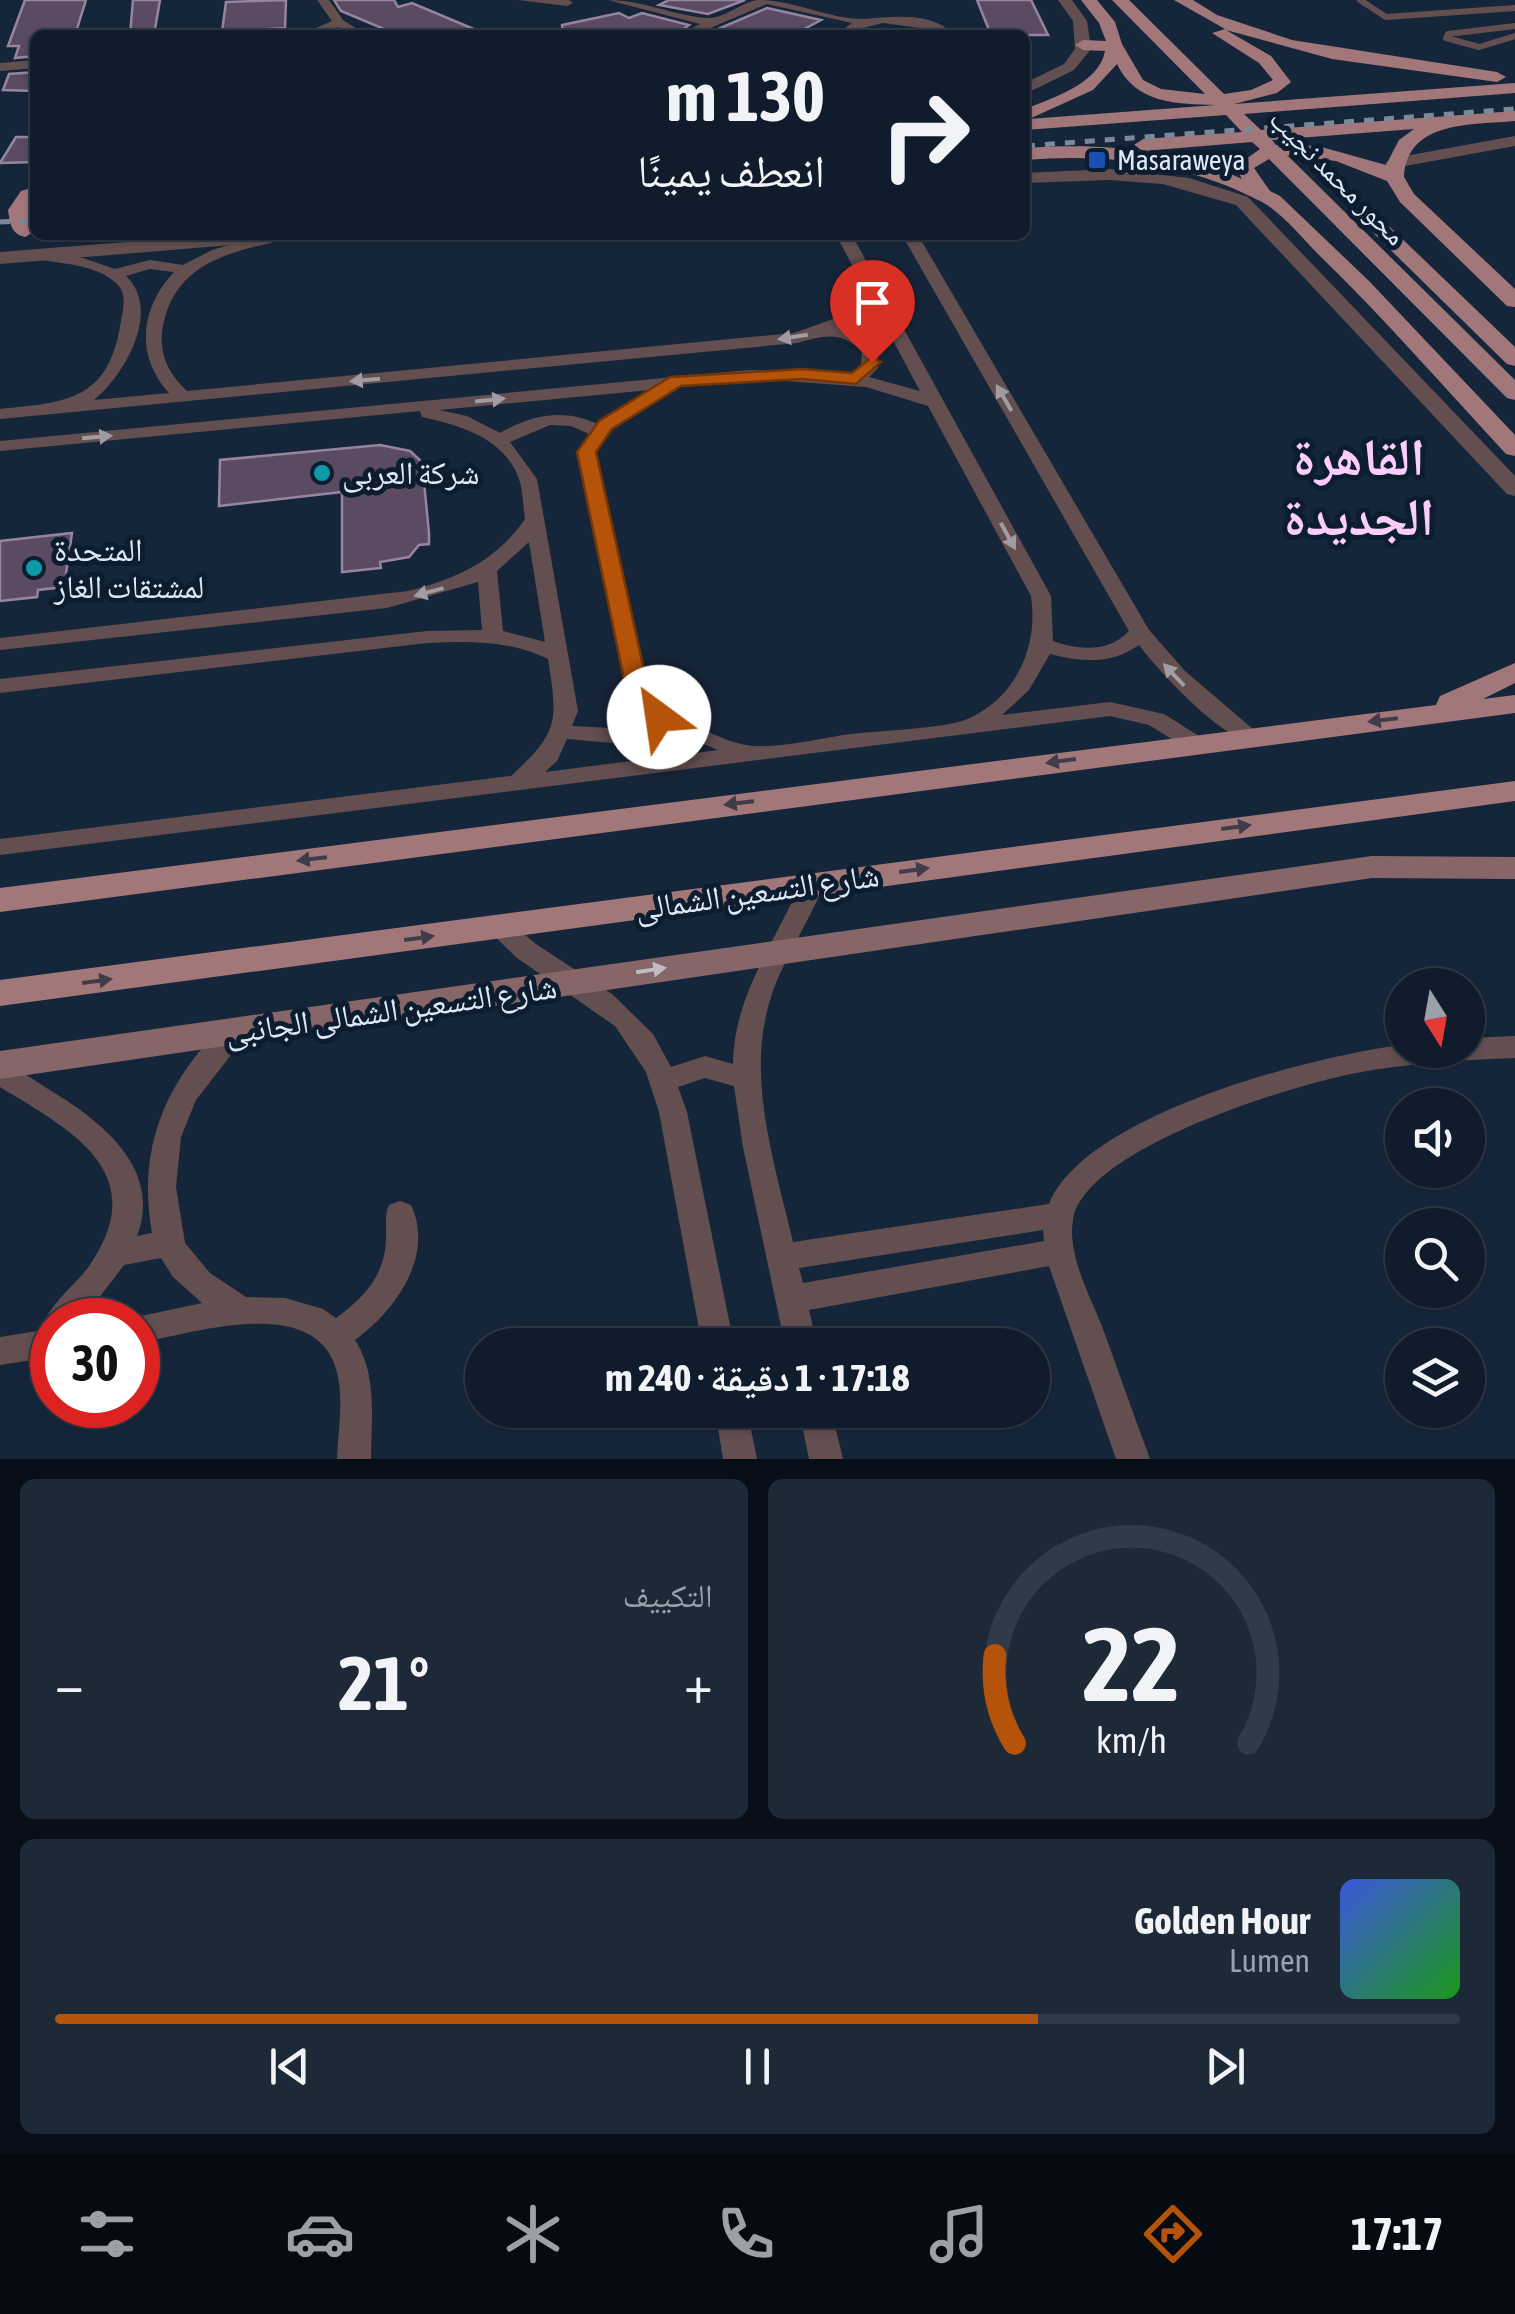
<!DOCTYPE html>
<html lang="ar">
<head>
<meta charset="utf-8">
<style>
  body { margin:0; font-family:"Asap Condensed","Noto Naskh Arabic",sans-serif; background:#1e2938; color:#f1f3f6; direction:rtl; height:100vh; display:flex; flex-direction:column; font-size:38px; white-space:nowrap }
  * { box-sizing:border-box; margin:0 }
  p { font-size:32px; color:#9ca1a9 }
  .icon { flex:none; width:55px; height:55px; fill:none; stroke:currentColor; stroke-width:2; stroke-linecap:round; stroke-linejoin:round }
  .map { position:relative; height:1459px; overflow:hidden; direction:ltr }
  .drawer { display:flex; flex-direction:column; gap:20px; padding:20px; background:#090f18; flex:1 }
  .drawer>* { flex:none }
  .hud { position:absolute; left:30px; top:30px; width:1000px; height:210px; border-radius:15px; box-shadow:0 2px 8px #0004,0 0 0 2px #303a48; direction:rtl; background:#101c2c; color:#f1f3f6; overflow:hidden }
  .needle { width:65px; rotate:169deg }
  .controls { position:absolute; left:1385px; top:968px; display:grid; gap:20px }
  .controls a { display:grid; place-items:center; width:100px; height:100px; border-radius:50%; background:#101c2c; box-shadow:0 2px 8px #0004,0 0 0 2px #303a48; font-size:50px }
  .speed { position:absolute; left:30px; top:1298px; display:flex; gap:20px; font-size:50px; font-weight:700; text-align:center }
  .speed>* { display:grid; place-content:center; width:130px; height:130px; border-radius:50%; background:#101c2c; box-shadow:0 2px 8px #0004,0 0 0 2px #303a48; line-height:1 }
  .speed .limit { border:15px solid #d22; background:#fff; color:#111 }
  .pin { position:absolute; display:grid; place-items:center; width:85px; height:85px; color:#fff; margin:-102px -42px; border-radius:50% 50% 50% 0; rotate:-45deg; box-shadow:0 0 10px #0007 }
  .pin .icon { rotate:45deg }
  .me { position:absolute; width:110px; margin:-55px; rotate:329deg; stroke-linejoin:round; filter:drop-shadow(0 0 8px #0008) }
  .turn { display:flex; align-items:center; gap:35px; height:210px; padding:0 40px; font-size:45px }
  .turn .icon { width:130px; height:130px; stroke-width:2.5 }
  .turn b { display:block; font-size:70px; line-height:85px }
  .big { font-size:75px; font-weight:700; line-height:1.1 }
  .drawer .tile { flex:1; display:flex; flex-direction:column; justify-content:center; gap:15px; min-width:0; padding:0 35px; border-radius:15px; background:#1e2938 }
  .drawer .dial { align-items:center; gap:0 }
  .dial svg { height:260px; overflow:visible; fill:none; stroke:#303a48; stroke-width:7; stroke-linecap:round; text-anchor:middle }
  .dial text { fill:#f1f3f6; stroke:none }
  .song { display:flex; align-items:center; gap:30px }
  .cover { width:120px; height:120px; border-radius:15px; background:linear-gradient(135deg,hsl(230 70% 55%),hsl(120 70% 35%)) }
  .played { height:10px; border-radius:5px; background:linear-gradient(90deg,#b45309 70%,#303a48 70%) }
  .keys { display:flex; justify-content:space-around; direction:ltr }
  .heat { display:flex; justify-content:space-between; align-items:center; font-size:55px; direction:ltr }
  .drawer .tiles { flex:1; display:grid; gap:20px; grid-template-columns:1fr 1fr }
  .tile:last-child { grid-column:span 2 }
  .trip { position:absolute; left:465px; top:1328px; width:585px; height:100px; border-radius:50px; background:#101c2c; box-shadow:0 2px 8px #0004,0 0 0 2px #303a48; font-weight:700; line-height:100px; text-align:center; direction:rtl }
  .menu { display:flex; height:160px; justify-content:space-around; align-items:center; background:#060b12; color:#9ca1a9 }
  .menu .icon { width:70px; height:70px }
  .menu .active { color:#b45309 }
  .menu b { font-size:45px; color:#f1f3f6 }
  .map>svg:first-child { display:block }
  .building { fill:#5a4a62; stroke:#9785a0; stroke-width:2.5 }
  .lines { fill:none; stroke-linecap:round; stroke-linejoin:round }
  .service { stroke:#644f50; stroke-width:6 }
  .minor { fill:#644f50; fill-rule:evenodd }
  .tertiary { fill:#644f50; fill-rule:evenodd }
  .secondary { fill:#876668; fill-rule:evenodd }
  .primary { fill:#a2777a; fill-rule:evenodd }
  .rail { stroke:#7b899a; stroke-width:5; stroke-dasharray:10 10; stroke-linecap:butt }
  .oneway { fill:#a19ca4 }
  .oneway2 { fill:#413c4a }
  .oneway3 { fill:#c0bbc5 }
  .route { fill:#b45309; stroke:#753606; stroke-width:2.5 }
  .transit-dot { fill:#1a4fb4; stroke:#0d1d30; stroke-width:4 }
  .culture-dot { fill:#0f9aa8; stroke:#0d1d30; stroke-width:4 }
  .labels { text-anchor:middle; stroke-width:10; stroke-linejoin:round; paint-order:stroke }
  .far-poi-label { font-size:28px; fill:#dee9f7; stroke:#0d1d30; text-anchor:start }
  .far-street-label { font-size:28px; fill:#dee9f7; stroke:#0d1d30 }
  .poi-label { font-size:32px; fill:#dee9f7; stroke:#0d1d30; text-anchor:start }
  .street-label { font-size:32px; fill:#dee9f7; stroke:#0d1d30 }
  .town-label { font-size:52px; font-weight:bold; fill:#facdfc; stroke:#0d1d30 }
</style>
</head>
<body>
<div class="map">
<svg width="1515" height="1459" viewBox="0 0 1515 1459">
  <rect width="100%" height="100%" fill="#16263a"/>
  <path class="building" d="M25,0h61l-11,35h-40v21l-20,2 4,-12h-11z
    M133,0h27l-6,35h-24z
    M286,0l-1,28 -63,4 4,-30z
    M334,0h60l4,7 14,-4 76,32 -104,-6 -43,-18z
    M669,0h76l-37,14 -49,-9z
    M977,0h54l17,35h-57z
    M767,8l54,12 -28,15h-89z
    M619,13l10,5 13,-5 47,12 -14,10h-112l-1,-10z
    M35,72v19l-32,-1 6,-16z
    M16,137h19v25l-35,1z
    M380,445l30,6 12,11 7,71v11l-10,1 -10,12 -29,5 1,6 -39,4v-80l-123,14 1,-46z
    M72,533l-8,54 -26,3 -1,7 -37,4v-60z"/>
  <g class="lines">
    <path class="service" d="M1360,0l26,17 129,-9
      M1515,26l-67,8 -2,4 33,9 36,-11"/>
    <path class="minor" d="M317,0h12l14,20 24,15h-15l-14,-8 -21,8h-17l32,-14z
      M518,0h51l4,3 -6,3z
      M608,0c35,0 66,16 100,18 16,1 33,-16 50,-18 37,0 72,20 107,19 25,-2 63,-7 83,11l-5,5h-13l4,-5 -51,-7 -24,6 7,6h-14l-7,-7 7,-5 -85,-19 -73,31h-16l22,-11z
      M35,60v8l-35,3v-8z
      M264,235h26c-10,7 -24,9 -37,12 -43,11 -78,28 -89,74 -7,29 2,50 23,70l607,-58 53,-19 20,-21 -31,-58h16l199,361 2,45c27,9 55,12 76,-10l-227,-396h16l231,395 36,41 76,65 -3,5c-29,8 -101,-72 -119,-96 -28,20 -57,17 -89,9l-21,36 -27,25 108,-13 54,12 38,24 3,5 -3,5h-16l-37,-23 -39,-9 -1110,139v-16l511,-63c48,-44 47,-54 37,-117 -39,-19 -79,-18 -121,-16l-427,50v-14l427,-48 55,-1 -4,-48 -91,26 -387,42v-12l408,-47c48,-12 88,-30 117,-72 -2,-13 -2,-28 -6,-40 -14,-41 -60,-54 -97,-62l-2,-6 -420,40v-10l749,-71 102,4 10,-8 1,-15c-21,-21 -40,-15 -65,-8l-797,76v-10c67,-7 109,-8 121,-88 2,-12 6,-26 -3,-36 -21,-22 -60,-21 -87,-27v-6l52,6 32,11 35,-9 33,5 29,-15zM150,269l24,3c-34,36 -39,84 -5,121l-75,7c31,-25 68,-90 32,-124zM874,305l46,86 -51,-14 9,-9v-18l-13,-15 -25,-7 19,-8zM773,380l93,7 62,19 103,190c8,51 -16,104 -66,124 -20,8 -88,11 -114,14 -31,4 -67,14 -98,12 -30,-2 -79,-31 -102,-50l-56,-244 16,-23 67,-42zM650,390l-53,34c-33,-16 -66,-9 -97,9l-33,-17 -28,-6zM550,425l21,1 18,8 -12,18 53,247 16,16 -34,13 -40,-2 6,-15 -41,-232 -27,-37zM529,542l16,100 -42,-11 -6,-60zM660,726l58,24 -173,22 12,-11 10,-22 45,4z
      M812,875l9,3 3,6c-15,39 -40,73 -53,113 -26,80 4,167 22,245l256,-38c36,-90 264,-148 353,-159v5h66v-12l47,-2v22c-53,2 -106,5 -159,15 -63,12 -272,75 -283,147 -6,36 18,77 30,109 16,44 31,87 47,130h-34l-67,-193 -240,44 8,35h-32l-42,-198 -9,-61 -29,-8 -27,9 9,25 47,233h-32l-43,-233 -13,-40 -31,-46 -98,-68 -32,-31 4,-7h18l29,24 76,50 41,40 18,33 34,-11 28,8c1,-69 41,-119 67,-180l3,-6zM1043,1230l1,11 -241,42 -4,-15z
      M234,1023l10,3 4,7 -52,67 -15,37 -5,50 9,56 25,30 36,24 39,1 38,11 13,9c29,-21 50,-44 50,-81 1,-12 -2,-21 3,-32l11,-4 11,4c24,51 -16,106 -56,135 23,36 16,79 16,119h-34c1,-29 8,-64 -2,-93 -24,-72 -144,-32 -197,-23v-23l-11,-1 75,-16 -29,-26 -12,-19 -37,7 -42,55h-30v37l-52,8v-28l50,-8 -5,-9c11,-23 35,-38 48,-60 58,-90 -26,-132 -93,-173v-25c17,6 33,17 48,27 52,31 115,79 89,147l15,-3c-12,-68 3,-127 47,-181 10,-11 20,-25 35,-29z
      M715,1410h32l10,49h-34z
      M799,1410h32l12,49h-34z"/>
    <path class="tertiary" d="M1058,0h14l15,21 4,28 -17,21 -49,24v-11l39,-19 11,-15 -2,-28z
      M1515,136v10l-121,22 -9,-5 9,-5z
      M1109,169l80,9 59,19 267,279v20l-8,-2 -271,-289 -73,-21 -54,-4 -84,3v-10z
      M214,235h77l-9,6 -282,23v-12z"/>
    <path class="secondary" d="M1372,856l143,1v22l-143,-1 -1372,201v-28z"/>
    <path class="primary" d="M1081,0h16l18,22 7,22 21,36 18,9 44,5 -93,-94h17l95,94 27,-4 22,-10 -14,-17 -47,-30 13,-4 -51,-29h19l24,15 75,25 205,32 9,5 -9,5 -165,-23 -106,-29 45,26 20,26 -14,11 -43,11 281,-21v10l-271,21 17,16 254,-19v10c-42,4 -108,-1 -111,56l10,17 101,95v18l-8,-1 -107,-104 -13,-21 -51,-20 -49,-6 228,225v20l-8,-2 -238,-239 -15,9 16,23 10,5 89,85 146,154v21l-9,-2c-62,-67 -122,-136 -188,-200 -17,-17 -36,-41 -56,-52 -73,-39 -155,-49 -237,-42v-12c72,-5 150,0 217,31l-7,-12 25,-18 -8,-7 -109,9 -9,-6 9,-6 99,-7 -16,-17 -201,15v-21c27,-11 74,-25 80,-58l-22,-1 -8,-5 8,-5 23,1 -7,-18zM1117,64c19,40 60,40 99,41l-187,14 64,-29zM1414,129l-15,11 -13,25 -68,-19 -42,-1 -4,-5z
      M28,189l7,2 -7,19 7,21 -10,6c-14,-3 -15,-14 -17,-27l13,-19z
      M1363,206l7,2 145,139v19l-8,-2 -151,-148 -3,-4z
      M1515,663v20l-32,16 32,-4v18l-1515,199v-24l1436,-183 4,-9z
      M1515,781v20l-1515,205v-26z"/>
    <path class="rail" d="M1025,146l490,-37
      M0,222l35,-2"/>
  </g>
  <defs><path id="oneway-solid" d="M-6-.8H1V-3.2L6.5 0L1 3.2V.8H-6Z" transform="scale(2.5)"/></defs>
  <g class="oneway">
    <use href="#oneway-solid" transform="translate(793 337) rotate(171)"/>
    <use href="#oneway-solid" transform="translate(365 380) rotate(175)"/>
    <use href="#oneway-solid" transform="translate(1004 398) rotate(-120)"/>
    <use href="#oneway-solid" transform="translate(490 400) rotate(-6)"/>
    <use href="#oneway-solid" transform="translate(97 437) rotate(-5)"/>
    <use href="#oneway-solid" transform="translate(1008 536) rotate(61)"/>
    <use href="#oneway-solid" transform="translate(429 592) rotate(165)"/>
    <use href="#oneway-solid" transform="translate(1174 675) rotate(-133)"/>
  </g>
  <g class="oneway2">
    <use href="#oneway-solid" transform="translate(1383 720) rotate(173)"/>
    <use href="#oneway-solid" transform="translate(1061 761) rotate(172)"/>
    <use href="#oneway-solid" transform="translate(739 803) rotate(173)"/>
    <use href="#oneway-solid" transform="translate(1236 827) rotate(-8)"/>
    <use href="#oneway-solid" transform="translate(312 859) rotate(173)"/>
    <use href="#oneway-solid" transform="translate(914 870) rotate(-8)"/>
    <use href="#oneway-solid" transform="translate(419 938) rotate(-8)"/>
    <use href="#oneway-solid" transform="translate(97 981) rotate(-8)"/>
  </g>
  <use class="oneway3" href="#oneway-solid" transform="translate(651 970) rotate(-9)"/>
  <path class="route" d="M872,357l9,5 -25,22 -54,-5 -121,7 -69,43 -16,23 52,236 22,29 -3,5h-16l-25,-33 -49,-237 22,-31 71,-44 132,-8 50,4z"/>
  <rect class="transit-dot" x="1087" y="150" width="20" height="20" rx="5"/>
  <g class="culture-dot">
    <circle cx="322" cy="473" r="10"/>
    <circle cx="34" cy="568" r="10"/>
  </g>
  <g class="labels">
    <g class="far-poi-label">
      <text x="1117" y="170">Masaraweya</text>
    </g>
    <g class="far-street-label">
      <text transform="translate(1338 177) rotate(45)" y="10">محور محمد نجيب</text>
    </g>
    <g class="poi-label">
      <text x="342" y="484">شركة العربى</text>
      <text x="54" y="561">المتحدة<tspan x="54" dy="37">لمشتقات الغاز</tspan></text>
    </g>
    <g class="street-label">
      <text transform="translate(757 892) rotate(-8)" y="11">شارع التسعين الشمالى</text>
      <text transform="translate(391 1010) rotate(-8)" y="11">شارع التسعين الشمالى الجانبى</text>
    </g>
    <g class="town-label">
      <text x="1359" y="475">القاهرة<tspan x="1359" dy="60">الجديدة</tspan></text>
    </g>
  </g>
</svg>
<div class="controls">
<a><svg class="needle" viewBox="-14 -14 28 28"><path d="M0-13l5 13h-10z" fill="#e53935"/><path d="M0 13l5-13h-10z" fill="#9ca1a9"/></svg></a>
<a><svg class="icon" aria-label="sound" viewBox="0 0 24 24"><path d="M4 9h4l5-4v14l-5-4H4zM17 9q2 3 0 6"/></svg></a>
<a><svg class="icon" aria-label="search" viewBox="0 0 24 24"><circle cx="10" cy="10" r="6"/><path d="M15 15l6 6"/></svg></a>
<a><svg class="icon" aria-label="layers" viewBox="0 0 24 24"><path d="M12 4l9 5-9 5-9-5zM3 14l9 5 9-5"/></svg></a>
</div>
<div class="speed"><div class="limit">30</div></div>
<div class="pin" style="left:872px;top:362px;background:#d93025"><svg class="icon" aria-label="arrive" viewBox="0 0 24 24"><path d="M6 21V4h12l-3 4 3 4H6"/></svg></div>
<svg class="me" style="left:659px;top:717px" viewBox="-20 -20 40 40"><circle r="19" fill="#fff"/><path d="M0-13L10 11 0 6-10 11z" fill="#b45309"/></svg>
<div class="trip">17:18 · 1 دقيقة · 240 m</div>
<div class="hud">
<div class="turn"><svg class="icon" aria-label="right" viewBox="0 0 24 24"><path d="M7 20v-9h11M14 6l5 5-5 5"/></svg><div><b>130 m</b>انعطف يمينًا</div></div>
</div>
</div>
<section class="drawer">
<div class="tiles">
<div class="tile dial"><svg viewBox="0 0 100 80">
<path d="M14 69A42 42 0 1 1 86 69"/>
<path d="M14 69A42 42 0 0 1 8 42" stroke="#b45309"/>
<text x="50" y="56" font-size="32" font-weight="700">22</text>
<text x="50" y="72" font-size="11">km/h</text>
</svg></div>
<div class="tile"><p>التكييف</p>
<div class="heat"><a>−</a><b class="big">21°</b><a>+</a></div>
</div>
<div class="tile">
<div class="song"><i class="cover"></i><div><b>Golden Hour</b><p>Lumen</p></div></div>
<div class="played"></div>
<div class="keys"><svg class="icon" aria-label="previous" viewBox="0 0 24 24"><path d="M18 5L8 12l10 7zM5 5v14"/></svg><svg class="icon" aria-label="pause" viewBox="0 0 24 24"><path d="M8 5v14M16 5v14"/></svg><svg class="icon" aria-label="next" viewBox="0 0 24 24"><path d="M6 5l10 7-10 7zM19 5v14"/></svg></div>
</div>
</div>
</section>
<nav class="menu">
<b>17:17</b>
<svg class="icon active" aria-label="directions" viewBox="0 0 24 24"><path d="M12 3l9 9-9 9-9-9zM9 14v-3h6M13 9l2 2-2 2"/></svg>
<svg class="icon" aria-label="music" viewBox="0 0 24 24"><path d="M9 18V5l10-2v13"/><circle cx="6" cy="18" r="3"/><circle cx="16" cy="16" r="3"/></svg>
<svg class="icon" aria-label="phone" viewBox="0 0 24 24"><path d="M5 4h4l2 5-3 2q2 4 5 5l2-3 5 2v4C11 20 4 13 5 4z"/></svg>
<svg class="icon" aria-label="climate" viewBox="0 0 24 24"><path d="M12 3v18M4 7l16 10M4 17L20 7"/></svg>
<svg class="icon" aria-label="car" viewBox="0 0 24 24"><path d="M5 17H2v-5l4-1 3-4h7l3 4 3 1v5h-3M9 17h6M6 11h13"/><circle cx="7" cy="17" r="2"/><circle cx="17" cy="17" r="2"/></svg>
<svg class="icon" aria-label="filters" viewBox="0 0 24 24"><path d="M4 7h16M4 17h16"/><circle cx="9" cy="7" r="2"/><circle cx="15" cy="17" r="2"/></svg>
</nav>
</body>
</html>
